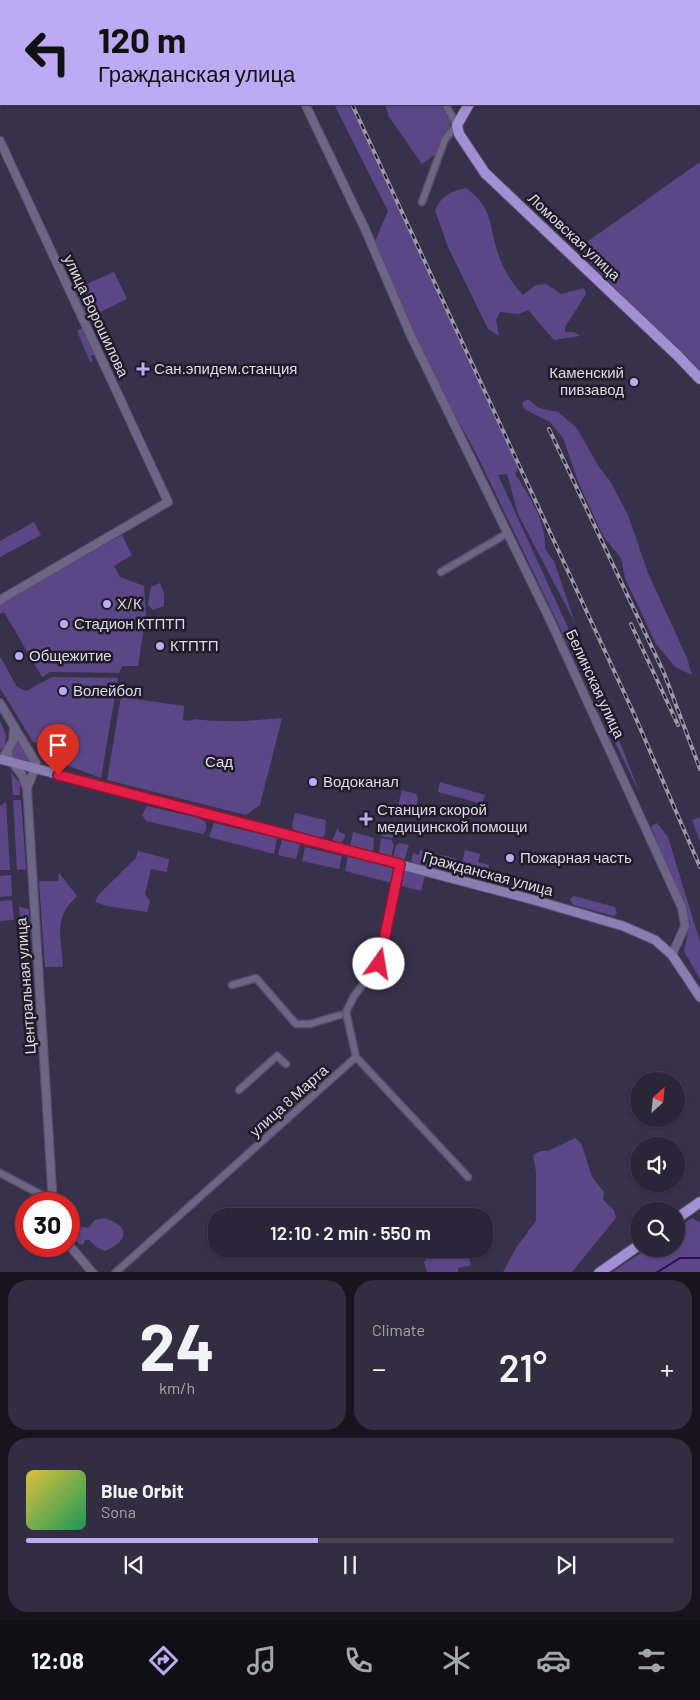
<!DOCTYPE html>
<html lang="en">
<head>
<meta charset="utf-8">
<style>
  body { margin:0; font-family:Barlow,sans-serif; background:#322d40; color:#f1f3f6; height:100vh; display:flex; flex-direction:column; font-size:19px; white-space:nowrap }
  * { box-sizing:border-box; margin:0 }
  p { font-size:16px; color:#a5a5ae }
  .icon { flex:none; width:28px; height:28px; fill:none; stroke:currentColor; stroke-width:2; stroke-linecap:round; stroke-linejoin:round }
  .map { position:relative; height:1272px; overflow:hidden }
  .side { display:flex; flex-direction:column; gap:8px; padding:8px; background:#17141f; flex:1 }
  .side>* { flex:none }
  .hud { position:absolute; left:0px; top:0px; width:700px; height:105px; box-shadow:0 1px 4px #0004,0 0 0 1px #464253; background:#bea9f5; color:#111; overflow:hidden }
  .needle { width:32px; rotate:27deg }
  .tools { position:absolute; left:630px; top:1072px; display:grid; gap:10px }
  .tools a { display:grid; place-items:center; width:55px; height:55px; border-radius:50%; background:#2a2538; box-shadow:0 1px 4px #0004,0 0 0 1px #464253; font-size:25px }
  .speed { position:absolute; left:15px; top:1192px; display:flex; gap:10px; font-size:25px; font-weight:700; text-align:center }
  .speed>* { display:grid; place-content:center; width:65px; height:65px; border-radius:50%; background:#2a2538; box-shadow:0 1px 4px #0004,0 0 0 1px #464253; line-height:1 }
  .speed .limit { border:8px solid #d22; background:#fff; color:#111 }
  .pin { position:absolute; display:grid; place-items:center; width:42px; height:42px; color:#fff; margin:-51px -21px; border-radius:50% 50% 50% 0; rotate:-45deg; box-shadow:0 0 5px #0007 }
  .pin .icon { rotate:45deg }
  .me { position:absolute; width:55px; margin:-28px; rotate:13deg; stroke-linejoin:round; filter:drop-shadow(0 0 4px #0008) }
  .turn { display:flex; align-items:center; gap:18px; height:105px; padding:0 15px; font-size:22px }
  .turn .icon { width:65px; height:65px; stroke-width:2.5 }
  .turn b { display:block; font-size:35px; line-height:42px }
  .big { font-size:38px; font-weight:600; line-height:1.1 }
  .side .card { flex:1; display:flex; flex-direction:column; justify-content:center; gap:8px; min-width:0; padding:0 18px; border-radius:20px; background:#322d40 }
  .side .dial { align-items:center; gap:0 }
  .dial b { font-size:65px; line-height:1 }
  .song { display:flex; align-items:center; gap:15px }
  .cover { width:60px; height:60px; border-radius:8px; background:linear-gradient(135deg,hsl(50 70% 55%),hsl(150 70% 35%)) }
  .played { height:5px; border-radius:2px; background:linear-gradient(90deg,#bea9f5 45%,#464253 45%) }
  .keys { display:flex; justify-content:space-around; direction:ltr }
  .heat { display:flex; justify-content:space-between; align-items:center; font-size:28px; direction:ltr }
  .side .tiles { flex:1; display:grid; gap:8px; grid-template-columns:1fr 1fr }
  .card:last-child { grid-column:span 2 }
  .trip { position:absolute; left:208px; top:1208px; width:285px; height:50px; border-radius:20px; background:#2a2538; box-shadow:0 1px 4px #0004,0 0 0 1px #464253; font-weight:600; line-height:50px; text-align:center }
  .tabs { display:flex; height:80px; justify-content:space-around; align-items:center; background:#110f16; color:#a5a5ae }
  .tabs .icon { width:35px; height:35px }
  .tabs .active { color:#bea9f5 }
  .tabs b { font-size:22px; color:#f1f3f6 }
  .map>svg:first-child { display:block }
  .green { fill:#5b4788 }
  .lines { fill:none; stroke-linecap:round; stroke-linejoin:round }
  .stream { stroke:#2c0d55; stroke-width:2 }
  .minor-casing { stroke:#564f67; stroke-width:9 }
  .tertiary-casing { stroke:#564f67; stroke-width:10 }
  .secondary-casing { stroke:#564f67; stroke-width:11 }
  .primary-casing { stroke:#564f67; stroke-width:12 }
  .minor { stroke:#6d6486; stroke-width:6 }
  .tertiary { stroke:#6d6486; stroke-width:8 }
  .secondary { stroke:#8b7db2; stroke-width:9 }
  .primary { stroke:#a38fd4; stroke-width:10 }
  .rail-casing { stroke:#9c97ab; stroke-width:4 }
  .rail { stroke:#1f1c27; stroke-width:2; stroke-dasharray:5.5; stroke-linecap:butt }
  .route-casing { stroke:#92132f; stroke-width:12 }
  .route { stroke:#e11d48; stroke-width:9 }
  .poi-dot { fill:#bea9f5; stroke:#1f1c27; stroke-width:2 }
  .labels { text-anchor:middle; stroke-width:5; stroke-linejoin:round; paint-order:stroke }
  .street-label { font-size:15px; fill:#ddd9e9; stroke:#1f1c27 }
  .poi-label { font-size:15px; fill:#ddd9e9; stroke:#1f1c27; text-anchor:start }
  .park-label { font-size:15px; fill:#e2ddf3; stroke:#1f1c27 }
</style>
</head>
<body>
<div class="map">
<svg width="700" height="1273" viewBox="0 0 700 1273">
  <rect width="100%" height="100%" fill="#38314b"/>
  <path class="green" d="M334,104h17l167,364 -3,6c15,22 31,47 30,75l9,12 21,62 -57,-109 -11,-40 -9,1 120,262 22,57 -164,-341 -30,-54 -1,-5 -44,-87 -24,-53 -2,-13 13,-30z
    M385,104h56l10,18 -13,30 -16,12 -33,-47z
    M700,162v213l-123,-126z
    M466,188c29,21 22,39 33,68 5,15 13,27 24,39l13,-10 10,-1 15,10 23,-6 2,6 -21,33v5h9l6,4 -26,4 -26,-30 -9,4 -19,-2 -4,8 3,16 -11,-7 -40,-82 -13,-37c6,-14 17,-19 31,-22z
    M114,272l13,27 -39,19 -13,-29z
    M80,329h4l11,25 -4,2 2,5 -3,1 -13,-31z
    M528,399l11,9 19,4 18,15 23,40 11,14 18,34 20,58 39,85 5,17 -17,-8 -19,-23 -31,-66 -4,-20 -18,-22 -24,-52 -16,-46 -13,-16 -26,-13 -2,-6z
    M34,522l7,13 -41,22v-16z
    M122,535l10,20 -18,11 6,11 24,9 2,28 -8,52h-16l-3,7 -69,-1 -8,5 -38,-65 -4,2v-10z
    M160,583l4,10v13l-11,4 -5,-5 3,-18z
    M0,656l17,31 9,4 26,-14 66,1 -17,100 -40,-15 -10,-17 -18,-4 -33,-54z
    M121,697l63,9 -1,14 7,1 4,-2c30,4 57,2 88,-1l-22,87 -14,10 -139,-35z
    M0,720l6,15 -1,11 -5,4z
    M17,736l13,26 -21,-6z
    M11,772l9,12v11h-7z
    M440,782l45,13 -3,9 -44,-12z
    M402,790l14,4 2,4 -2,11 -18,-4z
    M13,800h8l5,69 -9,1z
    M6,802l4,68h-10v-64z
    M147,806l52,12 7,4v8l-3,4 -57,-13 -4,-6z
    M295,813l31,7 -1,15 -4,3 -27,-8 -2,-4z
    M700,817v24l-8,-21z
    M384,822l13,4v9l-5,3 -11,-2z
    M214,823l63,15 -3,16 -65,-17z
    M657,823l11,14 32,105v37l-16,-28 6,-29 -39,-95z
    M338,827l1,5 7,3 -5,8 -9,-2z
    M353,832l21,6 -1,16 -23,-7z
    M381,838l10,2 3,5 -3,12 -12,-3z
    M282,840l18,4 -4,15 -18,-4z
    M400,843l9,2 -5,16 -11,-3 3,-13z
    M305,847l37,9 -3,13 -37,-8z
    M420,850l16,4 -4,13 -21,-5 2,-9 6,2z
    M465,850l15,4 -2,8 11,3 -3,16 -26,-9z
    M138,851l31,8 -2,13 -16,-3 -6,25 5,8 -3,10 -40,-6 -12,-4 3,-7 38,-37z
    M441,855l16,4 -2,12 -17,-4z
    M348,856l47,13 -3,14 -47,-12z
    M401,870l24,6 -4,15 -23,-6z
    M59,873l18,23c-24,23 -16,39 -14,71h-18l-6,-86h19z
    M11,875l1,21 -12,1v-21z
    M574,896l41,11 2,7 -3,2 -41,-11 -3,-6z
    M12,900l2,20 -14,1v-20z
    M19,906l10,4 1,22h-9z
    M575,1138l6,5 11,34 12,15 -1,8 11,10 2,8 -44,54h-69l13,-24 20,-27v-49l-3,-17 7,-4h8z
    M104,1218c27,8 25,23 1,33l-9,-4 -7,-7h-4l-2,5c-6,-2 -9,-6 -10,-12l8,-6 7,1 7,-8z
    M692,1218l8,5v49h-88l35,-23h29v-20z
    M459,1251l9,3 3,11 -13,3v4h-31l-3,-10 6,-8 22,3z"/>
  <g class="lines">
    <path class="stream" d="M656,1273l24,-15h20"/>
    <g class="minor-casing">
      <path id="minor" d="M394,0l1,1
        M422,202l23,-63 12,-14 -12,-21
        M441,572l67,-39
        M232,985l24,-7 40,46h14l30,-9
        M356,1057l-10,-45 8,-16 25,-32 21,-99
        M239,1090l38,-34 9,8
        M0,1173l53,28
        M115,1273l241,-216 112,120"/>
    </g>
    <g class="tertiary-casing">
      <path id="tertiary" d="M256,0l1,1
        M305,104l60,125 46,107 139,284 132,288 3,18 -13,29
        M0,141l168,361 -168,98
        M0,703l36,60
        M8,750v7l14,18 4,11
        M5,754l8,-13 1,-15
        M34,761l2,5 -9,22 26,416
        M69,1245l24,28"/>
    </g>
    <g class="secondary-casing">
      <path id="secondary" d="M0,759l534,141 89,26 32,14 17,15 28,42"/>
    </g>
    <g class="primary-casing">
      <path id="primary" d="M597,1l2,-1
        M469,104l-12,21 2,9 26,39 193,183 22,23
        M676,1219l24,-17
        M599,1273l40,-28"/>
    </g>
    <use href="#minor" class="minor"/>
    <use href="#tertiary" class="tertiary"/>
    <use href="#secondary" class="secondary"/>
    <use href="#primary" class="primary"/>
    <g class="rail-casing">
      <path id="rail" d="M308,0v1
        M352,104l282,610 66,153
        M549,429l115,244 36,96
        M631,624l47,101"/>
    </g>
    <use href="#rail" class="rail"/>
  </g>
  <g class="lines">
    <g class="route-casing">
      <path id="route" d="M58,775l342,89 -21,100"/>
    </g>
    <use href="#route" class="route"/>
  </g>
  <g class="poi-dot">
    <path d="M140.5 361.5h5v5h5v5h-5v5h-5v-5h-5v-5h5z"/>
    <circle cx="634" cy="382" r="5"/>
    <circle cx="107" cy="604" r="5"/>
    <circle cx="64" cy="624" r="5"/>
    <circle cx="160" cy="646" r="5"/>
    <circle cx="19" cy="656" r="5"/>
    <circle cx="63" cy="691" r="5"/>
    <circle cx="313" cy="782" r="5"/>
    <path d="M363.5 811.5h5v5h5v5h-5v5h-5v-5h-5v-5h5z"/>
    <circle cx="510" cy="858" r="5"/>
  </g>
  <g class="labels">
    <g class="street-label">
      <text transform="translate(574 237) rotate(43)" y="5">Ломовская улица</text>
      <text transform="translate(96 316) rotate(65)" y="5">улица Ворошилова</text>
      <text transform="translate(595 684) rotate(65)" y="5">Белинская улица</text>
      <text transform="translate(488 874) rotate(15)" y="5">Гражданская улица</text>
      <text transform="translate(26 986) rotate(-94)" y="5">Центральная улица</text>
      <text transform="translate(289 1101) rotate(-42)" y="5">улица 8 Марта</text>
    </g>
    <g class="poi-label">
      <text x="154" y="374">Сан.эпидем.станция</text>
      <text x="624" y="378" text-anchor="end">Каменский<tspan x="624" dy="17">пивзавод</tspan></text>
      <text x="117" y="609">Х/К</text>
      <text x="74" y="629">Стадион КТПТП</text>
      <text x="170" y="651">КТПТП</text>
      <text x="29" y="661">Общежитие</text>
      <text x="73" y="696">Волейбол</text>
      <text x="323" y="787">Водоканал</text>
      <text x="377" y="815">Станция скорой<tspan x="377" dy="17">медицинской помощи</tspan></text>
      <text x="520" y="863">Пожарная часть</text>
    </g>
    <g class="park-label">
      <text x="219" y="767">Сад</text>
    </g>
  </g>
</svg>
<div class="tools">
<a><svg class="needle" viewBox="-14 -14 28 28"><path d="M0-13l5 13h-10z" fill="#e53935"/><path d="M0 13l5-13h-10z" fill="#a5a5ae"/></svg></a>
<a><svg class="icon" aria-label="sound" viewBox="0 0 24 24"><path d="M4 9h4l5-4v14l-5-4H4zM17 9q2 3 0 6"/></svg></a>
<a><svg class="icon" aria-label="search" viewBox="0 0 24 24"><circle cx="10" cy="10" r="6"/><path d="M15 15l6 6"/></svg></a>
</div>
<div class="speed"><div class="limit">30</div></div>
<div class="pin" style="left:58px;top:775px;background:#d93025"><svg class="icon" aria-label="arrive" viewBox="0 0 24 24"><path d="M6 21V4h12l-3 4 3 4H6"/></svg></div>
<svg class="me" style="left:379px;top:964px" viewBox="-20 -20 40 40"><circle r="19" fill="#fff"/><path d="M0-13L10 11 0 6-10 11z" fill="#e11d48"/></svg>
<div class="trip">12:10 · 2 min · 550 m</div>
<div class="hud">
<div class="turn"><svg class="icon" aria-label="left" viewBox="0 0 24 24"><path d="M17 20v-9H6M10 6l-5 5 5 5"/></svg><div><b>120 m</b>Гражданская улица</div></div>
</div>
</div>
<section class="side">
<div class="tiles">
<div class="card dial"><b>24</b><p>km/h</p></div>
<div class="card"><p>Climate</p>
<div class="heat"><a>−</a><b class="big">21°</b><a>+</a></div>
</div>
<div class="card">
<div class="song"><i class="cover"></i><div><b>Blue Orbit</b><p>Sona</p></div></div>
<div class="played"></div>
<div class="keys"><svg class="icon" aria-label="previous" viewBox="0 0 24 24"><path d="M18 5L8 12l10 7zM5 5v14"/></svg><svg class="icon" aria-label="pause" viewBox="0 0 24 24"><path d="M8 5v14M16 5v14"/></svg><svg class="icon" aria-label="next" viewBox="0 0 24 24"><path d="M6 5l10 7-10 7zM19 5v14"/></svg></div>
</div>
</div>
</section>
<nav class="tabs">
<b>12:08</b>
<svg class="icon active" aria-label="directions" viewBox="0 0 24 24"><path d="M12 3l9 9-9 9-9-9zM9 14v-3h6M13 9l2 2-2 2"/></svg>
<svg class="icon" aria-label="music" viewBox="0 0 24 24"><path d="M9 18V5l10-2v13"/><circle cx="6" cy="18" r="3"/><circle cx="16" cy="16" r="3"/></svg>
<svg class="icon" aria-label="phone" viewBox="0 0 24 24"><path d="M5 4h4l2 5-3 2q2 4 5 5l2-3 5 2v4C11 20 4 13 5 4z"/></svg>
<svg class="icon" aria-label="climate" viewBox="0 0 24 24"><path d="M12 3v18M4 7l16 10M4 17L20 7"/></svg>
<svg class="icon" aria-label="car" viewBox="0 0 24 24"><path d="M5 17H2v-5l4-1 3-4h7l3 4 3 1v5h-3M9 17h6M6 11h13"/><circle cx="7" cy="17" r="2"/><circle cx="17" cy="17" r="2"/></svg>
<svg class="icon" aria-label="filters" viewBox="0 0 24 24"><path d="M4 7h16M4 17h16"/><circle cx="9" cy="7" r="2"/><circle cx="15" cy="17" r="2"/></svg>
</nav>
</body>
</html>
